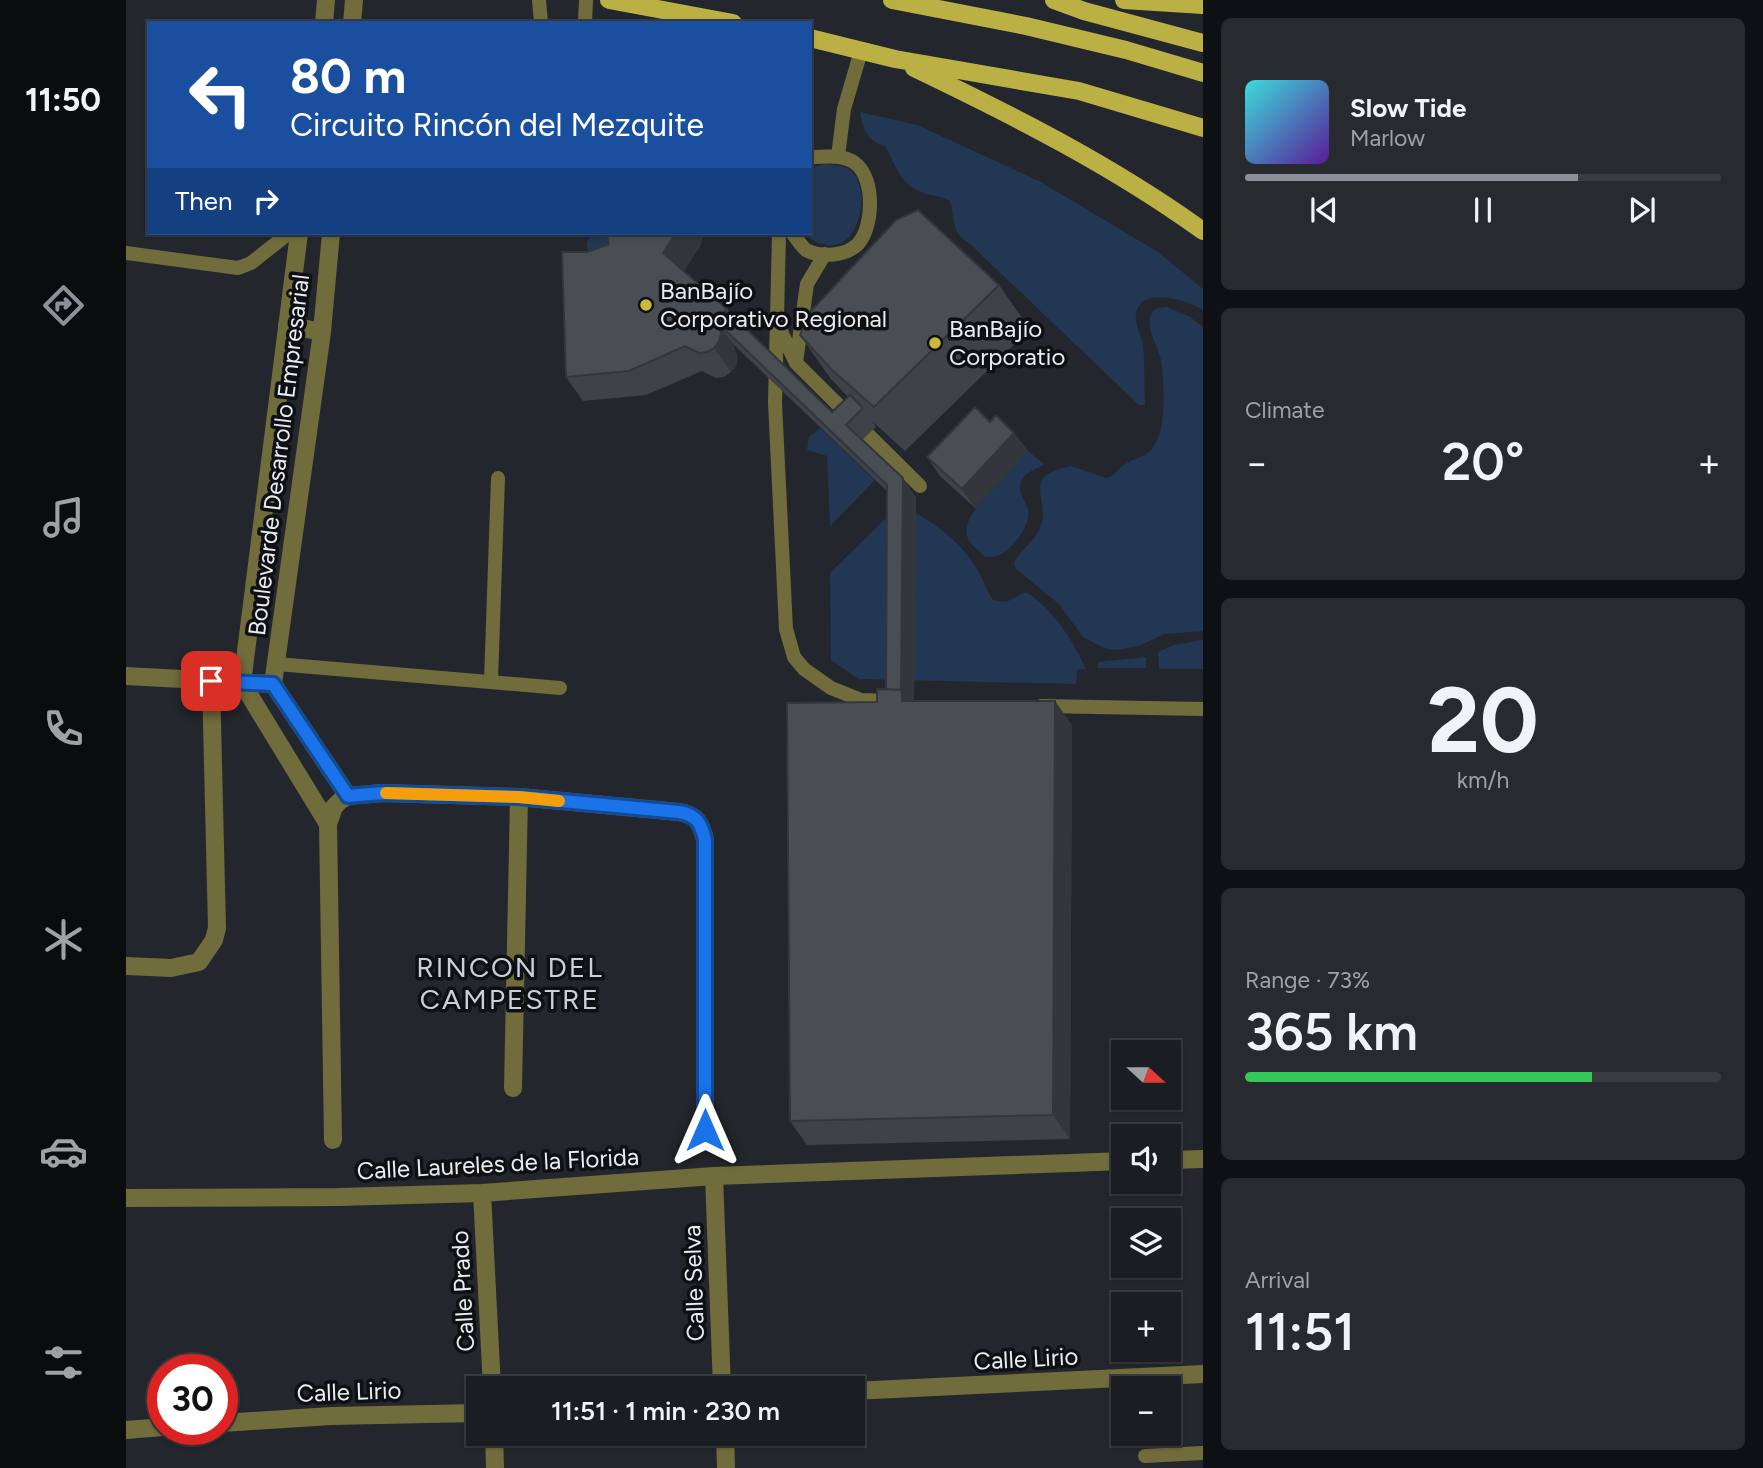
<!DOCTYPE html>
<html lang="en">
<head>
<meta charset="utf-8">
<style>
  body { margin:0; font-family:Figtree,sans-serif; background:#272a2f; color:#f1f3f6; height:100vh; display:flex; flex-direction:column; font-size:26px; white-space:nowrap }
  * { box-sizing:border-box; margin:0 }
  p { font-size:23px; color:#9fa2a5 }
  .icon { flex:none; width:38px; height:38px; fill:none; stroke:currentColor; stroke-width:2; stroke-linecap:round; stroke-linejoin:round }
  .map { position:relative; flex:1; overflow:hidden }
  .sheet { display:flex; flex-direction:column; gap:18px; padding:18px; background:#0e1013; width:560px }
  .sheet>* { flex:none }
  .banner { position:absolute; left:21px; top:21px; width:665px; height:214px; border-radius:0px; box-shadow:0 2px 5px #0004,0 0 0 2px #383b40; background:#1a4fa0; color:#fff; overflow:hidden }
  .needle { width:46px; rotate:111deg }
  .fabs { position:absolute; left:985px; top:1040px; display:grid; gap:14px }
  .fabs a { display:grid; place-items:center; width:70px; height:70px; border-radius:0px; background:#1a1d22; box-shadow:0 2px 5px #0004,0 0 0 2px #383b40; font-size:35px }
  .speed { position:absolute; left:21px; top:1354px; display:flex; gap:14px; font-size:35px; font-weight:700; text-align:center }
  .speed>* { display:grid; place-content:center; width:91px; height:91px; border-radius:50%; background:#1a1d22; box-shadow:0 2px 5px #0004,0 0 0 2px #383b40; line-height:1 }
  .speed .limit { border:10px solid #d22; background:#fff; color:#111 }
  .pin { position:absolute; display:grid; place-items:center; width:60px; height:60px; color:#fff; margin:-30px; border-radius:14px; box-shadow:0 4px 10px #0006 }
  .me { position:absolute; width:77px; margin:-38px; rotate:0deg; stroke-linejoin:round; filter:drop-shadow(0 0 5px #0008) }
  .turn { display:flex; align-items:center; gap:24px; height:147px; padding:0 28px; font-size:32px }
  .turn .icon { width:91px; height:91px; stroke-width:2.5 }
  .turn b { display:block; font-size:49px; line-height:60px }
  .then { display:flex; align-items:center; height:66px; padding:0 28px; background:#0003; gap:14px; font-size:26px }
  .big { font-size:52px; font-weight:600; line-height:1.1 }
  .sheet .card { flex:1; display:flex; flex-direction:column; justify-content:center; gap:10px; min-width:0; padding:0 24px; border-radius:10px; background:#272a2f }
  .sheet .dial { align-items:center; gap:0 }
  .dial b { font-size:91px; line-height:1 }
  .song { display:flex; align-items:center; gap:21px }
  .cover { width:84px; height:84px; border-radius:10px; background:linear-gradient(135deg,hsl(180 70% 55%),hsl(270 70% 35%)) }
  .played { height:7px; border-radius:4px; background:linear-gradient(90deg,#8c9099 70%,#383b40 70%) }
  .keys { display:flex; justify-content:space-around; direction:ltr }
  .heat { display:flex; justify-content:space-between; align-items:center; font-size:38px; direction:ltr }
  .charge { height:10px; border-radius:5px; background:linear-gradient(90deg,#34c759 73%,#383b40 0) }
  .trip { position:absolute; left:340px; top:1376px; width:399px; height:70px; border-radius:0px; background:#1a1d22; box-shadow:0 2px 5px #0004,0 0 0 2px #383b40; font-weight:600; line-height:70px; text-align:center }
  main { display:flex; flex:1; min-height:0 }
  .menu { display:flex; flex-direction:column; width:126px; justify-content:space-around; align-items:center; background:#0a0c0e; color:#9fa2a5 }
  .menu .icon { width:49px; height:49px }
  .menu .current { color:#8c9099 }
  .menu b { font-size:32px; color:#f1f3f6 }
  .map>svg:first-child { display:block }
  .green { fill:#213754 }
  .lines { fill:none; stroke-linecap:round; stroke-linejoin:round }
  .service { stroke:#716c3b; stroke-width:14 }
  .minor { stroke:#716c3b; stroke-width:18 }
  .primary { stroke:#bbb043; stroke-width:18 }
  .wall { fill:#3f4349 }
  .shaded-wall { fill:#33373c }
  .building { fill:#494e55; stroke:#33373c; stroke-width:2 }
  .route-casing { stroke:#114b97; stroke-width:18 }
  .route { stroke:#1a73e8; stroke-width:12 }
  .slow { stroke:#f59e0b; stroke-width:12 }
  .poi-dot { fill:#c8bb3b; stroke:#0e1013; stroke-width:2.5 }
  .labels { text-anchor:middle; stroke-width:7; stroke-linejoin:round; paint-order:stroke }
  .poi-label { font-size:24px; fill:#e9ecf0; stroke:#0e1013; text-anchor:start }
  .street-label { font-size:24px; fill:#e9ecf0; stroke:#0e1013 }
  .quarter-label { font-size:28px; letter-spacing:2px; fill:#cad0d8; stroke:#0e1013 }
</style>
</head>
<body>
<main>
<nav class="menu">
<b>11:50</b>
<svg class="icon current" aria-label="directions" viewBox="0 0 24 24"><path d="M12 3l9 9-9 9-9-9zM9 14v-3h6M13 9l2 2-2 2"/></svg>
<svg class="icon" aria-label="music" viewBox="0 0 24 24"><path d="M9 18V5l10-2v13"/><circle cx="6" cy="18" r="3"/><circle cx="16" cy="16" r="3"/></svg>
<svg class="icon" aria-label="phone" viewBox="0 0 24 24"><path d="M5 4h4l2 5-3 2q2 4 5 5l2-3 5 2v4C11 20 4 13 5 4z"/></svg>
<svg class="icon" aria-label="climate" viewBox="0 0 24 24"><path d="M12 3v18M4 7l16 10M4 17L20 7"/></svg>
<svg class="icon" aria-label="car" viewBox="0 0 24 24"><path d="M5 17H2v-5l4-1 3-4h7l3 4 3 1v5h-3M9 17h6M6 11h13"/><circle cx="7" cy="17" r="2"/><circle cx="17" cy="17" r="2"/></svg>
<svg class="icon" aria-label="filters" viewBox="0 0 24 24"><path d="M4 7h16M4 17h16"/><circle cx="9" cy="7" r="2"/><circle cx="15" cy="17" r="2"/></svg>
</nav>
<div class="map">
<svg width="1077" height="1468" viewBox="0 0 1077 1468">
  <rect width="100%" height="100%" fill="#23272d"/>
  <path class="green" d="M734,112l57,13 122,56 119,71 45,37v21c-15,-10 -62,-24 -67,3 -2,10 5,21 7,32 2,19 1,40 2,60h-6l-170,-162c-18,-10 -14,-25 -19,-42 -9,-5 -18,-5 -27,-8 -25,-10 -26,-27 -38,-47 -18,-5 -22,-17 -25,-34z
    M699,164c7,1 16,1 22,4 27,14 14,88 -24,76 -8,-2 -14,-6 -19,-11h6v-62l6,-5z
    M465,233h71l-72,43 -3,-33z
    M1041,307l23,10 13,10v304l-39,3 -25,12 -23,4 -12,-2 -21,-11 -24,-33 -43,-35 -2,-6c4,-11 19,-19 26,-35 12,-29 -22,-51 31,-62l35,12c10,-2 12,-11 21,-15 10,-6 20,-6 27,-17 13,-17 10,-65 7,-86 -3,-13 -14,-29 -11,-43 2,-9 9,-9 17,-10z
    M694,428l55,52 -45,46 -3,-70 -20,-6 2,-13z
    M902,451l16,13c-9,6 -22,9 -24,21 -2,7 6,17 8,25 3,16 -14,36 -27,44 -5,3 -11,3 -16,3 -6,-6 -16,-13 -18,-21 -7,-23 45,-68 61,-85z
    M774,504c30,17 56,32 75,62 8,10 10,23 18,34l13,2 20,-10c27,17 47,48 60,77l-9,1 -1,14 -217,-5 -28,-19 -1,-87z
    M1077,640v29h-44l-1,-17 16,-7z
    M1020,657v11h-49l2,-6z"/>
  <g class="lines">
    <path class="service" d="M413,0l2,23
      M459,23l1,-23
      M712,156l6,-47 17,-58
      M653,233l-4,170 11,226 8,28 10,12 27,19 30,12 34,1
      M666,233c4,4 9,13 14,17 15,8 40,6 52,-6 16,-18 17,-66 -3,-81 -13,-9 -29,-6 -43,-6l-2,2
      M0,253l112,15 13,-5 38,-30
      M652,325l18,38 124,123
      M670,362l11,-78 18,-30
      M151,664l283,24
      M365,681l7,-203
      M915,706l162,3
      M1019,1456l58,-3"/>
    <path class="minor" d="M198,23l2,-23
      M226,23l2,-23
      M173,233l-57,450 86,141
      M161,325l35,7
      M0,676l147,8
      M147,684l49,-352 9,-99
      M147,684l75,112
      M0,966l45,2 28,-6 15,-22 3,-12 -6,-247
      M387,1088l6,-291
      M207,1140l-5,-316 6,-17 7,-7 7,-4 34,-3 137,4 160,15c18,3 22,11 26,28v290
      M1043,1160l34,-1
      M588,1176l8,212
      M356,1193l10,195
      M0,1198l213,-1 143,-4 232,-17 410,-15
      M726,1391l351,-17
      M96,1423l109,-7 147,-3
      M0,1430l37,-3
      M368,1433l1,35
      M599,1433l1,35"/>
    <path class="primary" d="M483,0l124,23
      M766,0l134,26 100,24 77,23
      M928,0l30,11 119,32
      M998,0l79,5
      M684,38l85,21 184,32 124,37
      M788,68c100,48 199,98 289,163"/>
  </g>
  <path class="wall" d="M480,233h98l-4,13 -16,25 43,38 4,5 101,98 16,-15 -17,-18 -31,-44 199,-50 31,44 -125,122 -32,-29 3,5 -14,13 54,57 -2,204 158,24 -2,414 -263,6 -17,-24 87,-419 9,-13 1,-198 -154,-147 5,14 -2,8 -5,6 -7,5 -8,1 -14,-7 -56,24 -63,6 -17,-24 21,-125 22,-8z
    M864,422l24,11 14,18 -53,57 -35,-32 -13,-19z"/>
  <path class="shaded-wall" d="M550,233h28l-4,13 -20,31 -17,-24z
    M590,320l17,24 5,14 -2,8 -5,6 -17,-24z
    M888,433l14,18 -53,57 -13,-19z
    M777,478l13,19 -2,210 -12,-6 -1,-6z
    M929,701l17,24 -2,414 -17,-24z"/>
  <path class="building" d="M792,210l81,75 -125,122 -42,-37 -32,-35 10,-23 86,-92z
    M480,233h70l-13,20 64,56 -11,11 5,13 -2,8 -5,7 -7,4 -8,1 -14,-7 -56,25 -63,6 -4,-125h25l22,-8z
    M605,314l101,98 18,-17 13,13 -17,17 57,53 -2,212 -15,-1 1,-204 -167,-160z
    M849,407l15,15 6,-7 18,18 -52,56 -35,-32z
    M751,689l25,1v11h153l-2,414 -263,6 -3,-418 90,-1z"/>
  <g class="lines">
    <g class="route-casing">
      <path id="route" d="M85,681l62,3 75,112 34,-3 137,4 160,15c18,3 22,11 26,28v290"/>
    </g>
    <use href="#route" class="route"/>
    <path class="slow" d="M260,793l133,4 40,4"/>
  </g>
  <g class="poi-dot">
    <circle cx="520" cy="305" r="7"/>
    <circle cx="809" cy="343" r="7"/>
  </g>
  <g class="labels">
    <g class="poi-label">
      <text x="534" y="299">BanBajío<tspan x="534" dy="28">Corporativo Regional</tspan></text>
      <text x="823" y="337">BanBajío<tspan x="823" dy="28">Corporatio</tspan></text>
    </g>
    <g class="street-label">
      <text transform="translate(153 455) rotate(-83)" y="8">Boulevarde Desarrollo Empresarial</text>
      <text transform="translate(372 1164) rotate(-3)" y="8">Calle Laureles de la Florida</text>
      <text transform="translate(568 1283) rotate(-92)" y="8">Calle Selva</text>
      <text transform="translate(337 1291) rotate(-93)" y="8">Calle Prado</text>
      <text transform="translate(900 1359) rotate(-3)" y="8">Calle Lirio</text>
      <text transform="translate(223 1392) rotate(-2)" y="8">Calle Lirio</text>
    </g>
    <g class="quarter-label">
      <text x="384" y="977">RINCON DEL<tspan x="384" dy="32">CAMPESTRE</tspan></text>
    </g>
  </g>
</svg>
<div class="fabs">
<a><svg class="needle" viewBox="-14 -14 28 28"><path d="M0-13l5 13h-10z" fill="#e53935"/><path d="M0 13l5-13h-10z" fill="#9fa2a5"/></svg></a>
<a><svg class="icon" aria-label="sound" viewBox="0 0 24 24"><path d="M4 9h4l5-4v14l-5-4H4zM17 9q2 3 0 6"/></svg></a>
<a><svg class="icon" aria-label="layers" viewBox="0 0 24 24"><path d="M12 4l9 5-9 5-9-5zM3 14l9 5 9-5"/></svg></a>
<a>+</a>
<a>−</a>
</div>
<div class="speed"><div class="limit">30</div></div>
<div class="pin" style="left:85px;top:681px;background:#d93025"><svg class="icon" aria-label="arrive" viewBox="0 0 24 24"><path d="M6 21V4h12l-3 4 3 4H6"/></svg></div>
<svg class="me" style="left:579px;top:1130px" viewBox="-20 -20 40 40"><path d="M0-17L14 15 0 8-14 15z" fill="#1a73e8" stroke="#fff" stroke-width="4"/></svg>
<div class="trip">11:51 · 1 min · 230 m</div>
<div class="banner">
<div class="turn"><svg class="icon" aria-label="left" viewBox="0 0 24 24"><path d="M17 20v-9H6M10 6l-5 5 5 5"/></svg><div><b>80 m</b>Circuito Rincón del Mezquite</div></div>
<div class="then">Then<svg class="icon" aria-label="right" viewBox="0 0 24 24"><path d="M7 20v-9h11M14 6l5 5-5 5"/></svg></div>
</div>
</div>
<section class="sheet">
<div class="card">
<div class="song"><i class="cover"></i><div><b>Slow Tide</b><p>Marlow</p></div></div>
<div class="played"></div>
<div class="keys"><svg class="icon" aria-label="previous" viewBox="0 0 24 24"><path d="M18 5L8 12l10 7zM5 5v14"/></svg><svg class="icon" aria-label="pause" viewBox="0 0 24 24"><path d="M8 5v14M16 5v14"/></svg><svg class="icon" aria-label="next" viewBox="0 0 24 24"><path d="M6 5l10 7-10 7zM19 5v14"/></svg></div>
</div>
<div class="card"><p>Climate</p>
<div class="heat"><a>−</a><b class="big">20°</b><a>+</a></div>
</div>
<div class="card dial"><b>20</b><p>km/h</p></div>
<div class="card"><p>Range · 73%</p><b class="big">365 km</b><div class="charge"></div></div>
<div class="card"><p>Arrival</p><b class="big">11:51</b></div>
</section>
</main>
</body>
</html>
